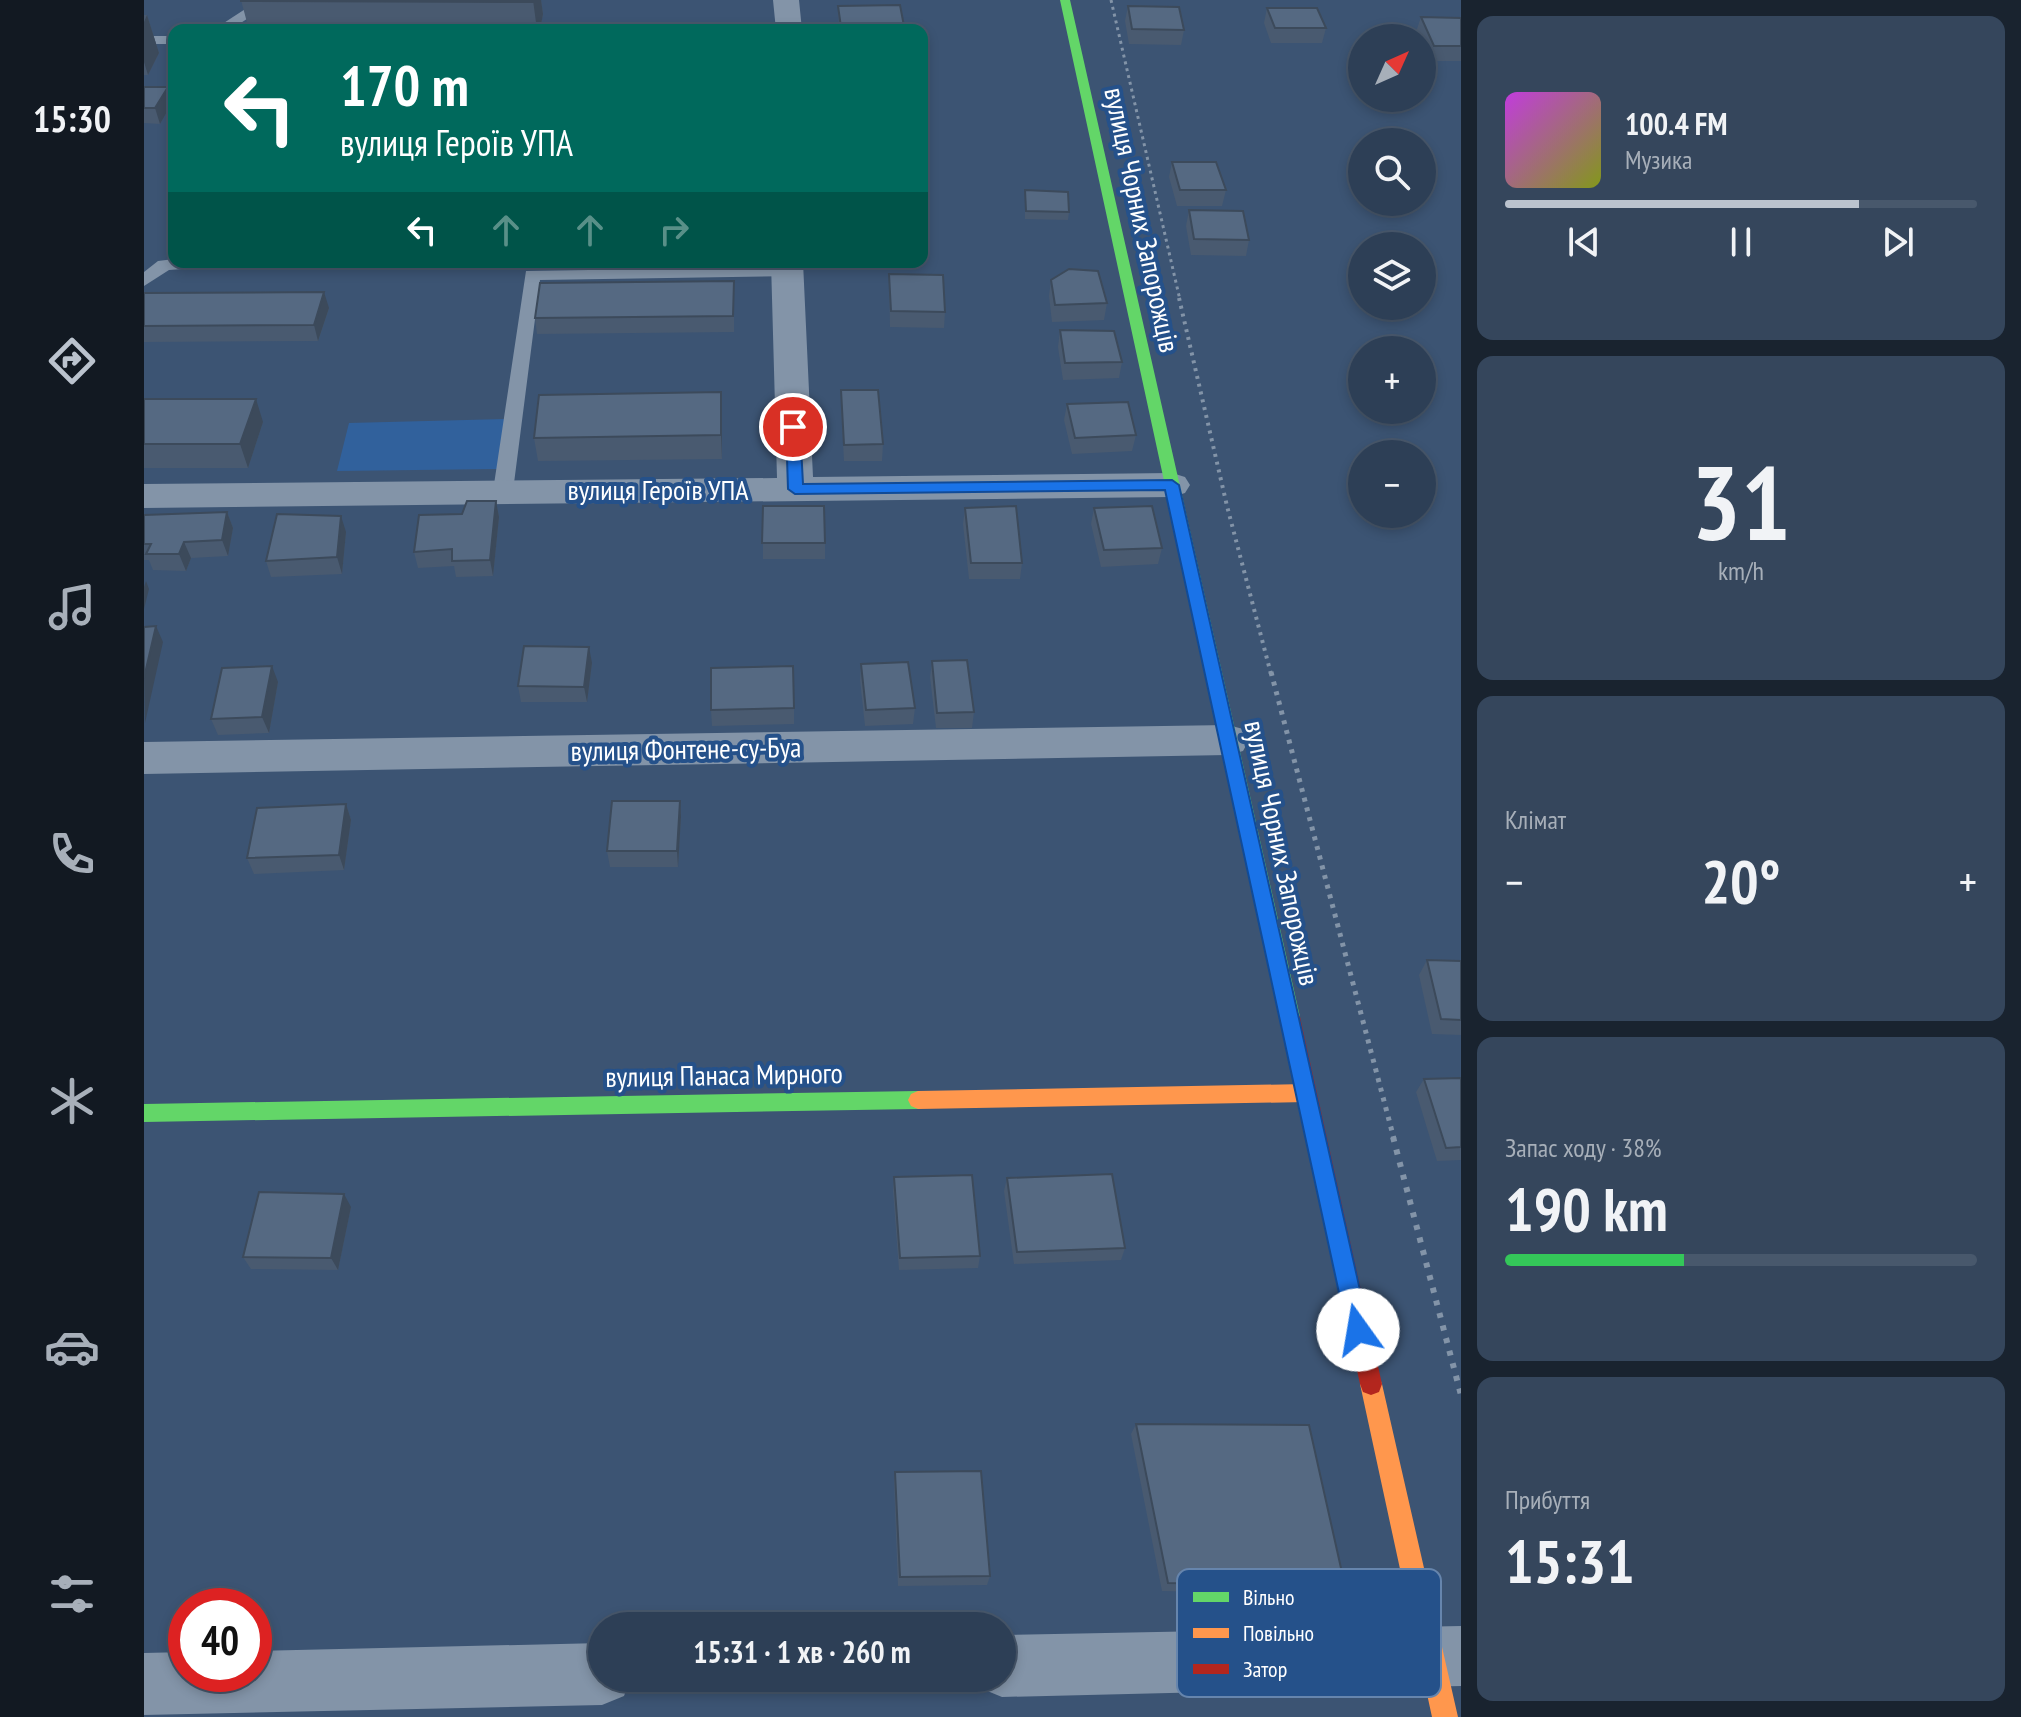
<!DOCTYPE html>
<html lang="uk">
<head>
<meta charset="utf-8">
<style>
  body { margin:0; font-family:"PT Sans Narrow",sans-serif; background:#35465c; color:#f1f3f6; height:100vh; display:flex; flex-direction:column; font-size:30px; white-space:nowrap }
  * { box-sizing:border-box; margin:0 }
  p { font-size:26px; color:#a7afb9 }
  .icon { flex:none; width:44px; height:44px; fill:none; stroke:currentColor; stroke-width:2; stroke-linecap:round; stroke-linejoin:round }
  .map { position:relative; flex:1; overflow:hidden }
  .side { display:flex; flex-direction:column; gap:16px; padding:16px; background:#19232f; width:560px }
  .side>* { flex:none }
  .top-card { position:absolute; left:24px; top:24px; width:760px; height:244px; border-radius:16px; box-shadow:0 4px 12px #0003,0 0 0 2px #48586c; background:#00695c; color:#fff; overflow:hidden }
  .needle { width:52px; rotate:45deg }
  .tools { position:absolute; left:1204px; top:24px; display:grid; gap:16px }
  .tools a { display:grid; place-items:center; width:88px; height:88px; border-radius:50%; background:#2d3f56; box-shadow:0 4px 12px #0003,0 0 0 2px #48586c; font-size:40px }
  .speed { position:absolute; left:24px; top:1588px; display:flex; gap:16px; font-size:40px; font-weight:700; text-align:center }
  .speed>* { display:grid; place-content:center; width:104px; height:104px; border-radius:50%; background:#2d3f56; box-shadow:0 4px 12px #0003,0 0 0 2px #48586c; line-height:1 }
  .speed .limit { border:12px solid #d22; background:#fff; color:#111 }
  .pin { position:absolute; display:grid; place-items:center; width:68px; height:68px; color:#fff; margin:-34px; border:4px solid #fff; border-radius:50%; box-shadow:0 2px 8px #0007 }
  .me { position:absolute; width:88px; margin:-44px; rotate:347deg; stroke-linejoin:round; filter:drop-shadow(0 0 6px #0008) }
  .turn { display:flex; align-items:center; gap:28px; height:168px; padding:0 40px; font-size:36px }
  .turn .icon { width:104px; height:104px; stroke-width:2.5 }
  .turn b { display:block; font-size:56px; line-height:68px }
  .lanes { display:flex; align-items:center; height:76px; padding:0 40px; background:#0003; justify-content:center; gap:40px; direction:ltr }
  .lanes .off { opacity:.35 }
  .big { font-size:60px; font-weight:700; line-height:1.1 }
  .side .card { flex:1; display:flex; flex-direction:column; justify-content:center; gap:12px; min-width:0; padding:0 28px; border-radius:16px; background:#35465c }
  .side .dial { align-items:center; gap:0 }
  .dial b { font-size:104px; line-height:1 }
  .song { display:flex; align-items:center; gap:24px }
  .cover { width:96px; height:96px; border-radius:12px; background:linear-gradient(135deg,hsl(290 70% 55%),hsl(70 70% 35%)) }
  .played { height:8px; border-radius:4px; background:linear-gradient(90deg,#bbc3ce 75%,#48586c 75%) }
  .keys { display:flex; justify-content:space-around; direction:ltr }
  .heat { display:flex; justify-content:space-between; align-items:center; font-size:44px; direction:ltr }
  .charge { height:12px; border-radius:6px; background:linear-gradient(90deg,#34c759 38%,#48586c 0) }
  .trip { position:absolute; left:444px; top:1612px; width:428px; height:80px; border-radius:40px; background:#2d3f56; box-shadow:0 4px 12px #0003,0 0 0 2px #48586c; font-weight:700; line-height:80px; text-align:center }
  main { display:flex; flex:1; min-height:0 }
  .tab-bar { display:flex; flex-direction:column; width:144px; justify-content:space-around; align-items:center; background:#121922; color:#a7afb9 }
  .tab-bar .icon { width:56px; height:56px }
  .tab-bar .active { color:#bbc3ce }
  .tab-bar b { font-size:36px; color:#f1f3f6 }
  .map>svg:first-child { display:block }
  .green { fill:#31619c }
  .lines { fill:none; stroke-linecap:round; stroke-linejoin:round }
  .path-far3 { stroke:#8394a8; stroke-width:3; stroke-dasharray:3 4; stroke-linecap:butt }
  .path-far2 { stroke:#8394a8; stroke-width:4; stroke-dasharray:3 5; stroke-linecap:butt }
  .path-far1 { stroke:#8394a8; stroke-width:5; stroke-dasharray:4 6; stroke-linecap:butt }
  .path { stroke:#8394a8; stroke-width:6; stroke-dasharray:5 8; stroke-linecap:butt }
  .lane { fill:#8394a8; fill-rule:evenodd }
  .street { fill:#8394a8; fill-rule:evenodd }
  .fast { fill:#63d668; fill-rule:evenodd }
  .slow { fill:#ff974d; fill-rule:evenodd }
  .jam { fill:#b3261e; fill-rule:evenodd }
  .wall { fill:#495a70 }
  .shaded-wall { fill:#3c4a5b }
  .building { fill:#556982; stroke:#3c4a5b; stroke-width:2 }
  .route { fill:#1a73e8; stroke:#114b97; stroke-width:2 }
  .labels { text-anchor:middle; stroke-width:8; stroke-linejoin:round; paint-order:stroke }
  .street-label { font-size:28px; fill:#fff; stroke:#25518a }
  .key { fill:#25518a; stroke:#6685ad; stroke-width:2 }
  .key-label { font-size:22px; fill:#fff }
</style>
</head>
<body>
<main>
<nav class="tab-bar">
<b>15:30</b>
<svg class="icon active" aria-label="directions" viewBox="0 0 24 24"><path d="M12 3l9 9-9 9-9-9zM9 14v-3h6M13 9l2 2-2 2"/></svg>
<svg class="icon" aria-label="music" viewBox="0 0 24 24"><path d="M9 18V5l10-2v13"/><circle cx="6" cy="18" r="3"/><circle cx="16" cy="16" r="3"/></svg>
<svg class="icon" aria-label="phone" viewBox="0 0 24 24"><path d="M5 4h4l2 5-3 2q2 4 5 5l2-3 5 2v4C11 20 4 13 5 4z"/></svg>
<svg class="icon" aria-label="climate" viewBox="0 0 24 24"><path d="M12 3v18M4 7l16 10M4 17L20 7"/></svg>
<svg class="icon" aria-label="car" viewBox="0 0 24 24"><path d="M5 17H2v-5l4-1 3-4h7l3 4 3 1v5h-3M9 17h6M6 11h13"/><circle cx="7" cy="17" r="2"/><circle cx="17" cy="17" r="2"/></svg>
<svg class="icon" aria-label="filters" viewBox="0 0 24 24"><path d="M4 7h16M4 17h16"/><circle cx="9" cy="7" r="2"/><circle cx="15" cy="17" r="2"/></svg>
</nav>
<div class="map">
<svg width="1317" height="1717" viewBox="0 0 1317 1717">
  <rect width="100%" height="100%" fill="#3c5473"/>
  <path class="green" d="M361,419l-8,50 -160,2 12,-48z"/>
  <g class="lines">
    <path class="path-far3" d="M967,0l69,300"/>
    <path class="path-far2" d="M1035,298l48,208 44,168"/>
    <path class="path-far1" d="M1127,672l123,467"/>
    <path class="path" d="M1249,1137l68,258"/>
    <path class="lane" d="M115,0h17l-46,30h-17z
      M0,36h30v8h-30z
      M30,259v3h45l-9,5 -41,3 -25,16v-14l14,-11z
      M642,267l6,1 3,4 -3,4 -252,4 -27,211 -3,5h-14l-3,-5 33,-220z"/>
    <path class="street" d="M629,0h26l3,30h-26z
      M627,262h32l10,215 359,-4 13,4 5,8 -5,8 -13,4 -1028,11v-24l633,-6z
      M1084,725l15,4 6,11 -6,11 -15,4 -1084,19v-32z
      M1317,1626v60l-459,11 -22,-9 -4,-10h26v-43z
      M458,1643v35h29l-7,18 -22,9 -458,10v-62l42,-1v22h68v-23z"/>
    <path class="fast" d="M916,0h10l230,1017 -3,6 -7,2 -7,-2 -3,-6z
      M774,1091l7,3 3,6 -3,6 -7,3 -774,13v-18z"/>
    <path class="slow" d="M1162,1084l7,3 3,6 -3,6 -7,3 -388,7 -7,-3 -3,-6 3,-6 7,-3z
      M1227,1373l8,3 3,8 76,333h-26l-72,-333 3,-8z"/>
    <path class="jam" d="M1146,1009l7,2 3,6 82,367 -3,8 -8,3 -8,-3 -3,-8 -80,-367 3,-6z"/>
  </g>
  <path class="wall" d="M97,0h300l2,14 -3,16h-291z
    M694,6l66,20v4h-65z
    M984,6l56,24 -3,15 -52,-1 -4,-23z
    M1123,8l59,20 -4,15h-51l-7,-20z
    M0,15h3l12,38 -11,22h-4z
    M1277,17l40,1v43h-32l-7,-16v-7h-3l-3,-6z
    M0,87h24l4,16 -12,21 -16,-1z
    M1028,162l54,28 -4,16h-45l-8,-29z
    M881,190l44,22 -1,8 -43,-1z
    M1045,210l60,30 -3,16 -55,-1 -5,-29z
    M745,274l56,38 -1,16 -54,-1z
    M907,280l56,23 -3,17 -52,2 -3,-26z
    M590,281v51l-197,2 -2,-16z
    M0,293l185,15 -11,33 -174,1z
    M916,330l62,32 -3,16 -56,2 -5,-33z
    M697,390l42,54 -1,17h-38l-3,-54z
    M0,399l119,23 -15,46h-104z
    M923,404l69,31 -4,16 -60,3 -8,-34z
    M578,416v43l-184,2 -4,-23z
    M352,501l3,16 -6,59 -37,1 -2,-11 -36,2 -4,-16 48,-38z
    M619,506l62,37v16h-62z
    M821,508l57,55 -2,16h-51l-6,-55z
    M950,508l68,40 -4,16 -57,3 -10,-43z
    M83,512l6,16 -5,28 -37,2 -5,13 -33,-1 -4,-10h-5v-45z
    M202,532l-4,42 -71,3 -5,-16z
    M788,661l42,51 -2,16h-36l-6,-51z
    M448,663l-5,39h-66l-3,-16z
    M717,664l54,44 -2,16 -48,2 -5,-46z
    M134,682l-9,51 -51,2 -7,-16z
    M650,708v16l-82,2 -1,-16z
    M536,801l1,16 -3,50h-68l-3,-16z
    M202,804l5,16 -7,50 -90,4 -7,-16z
    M1283,960l34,1v74l-29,-1 -13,-59z
    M1317,1078v82l-24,1 -21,-69 8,-13z
    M750,1177l86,79 -2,12 -79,2 -6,-80z
    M863,1178l118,70 -4,12 -107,4 -10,-73z
    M207,1207l-13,63 -87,-1 -8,-12z
    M992,1424l209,162 -9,9 -174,-4 -31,-157z
    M751,1472l95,104 -3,9 -89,1 -4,-104z"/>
  <path class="shaded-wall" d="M389,0h8l2,14 -3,16h-3z
    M3,15l12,38 -11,22 -4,-13v-40z
    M24,87l4,16 -12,21 -5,-16z
    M180,292l5,16 -11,33 -4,-16z
    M577,392l1,24v43l-1,-24z
    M112,399l7,23 -15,46 -8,-24z
    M352,501l3,16 -6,59 -3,-16z
    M83,512l6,16 -5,28 -6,-16z
    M197,516l5,16 -4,42 -5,-17z
    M40,542l7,16 -5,13 -7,-17z
    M2,581l3,8 -5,20v-22z
    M12,626l7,16 -18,81 -1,-45z
    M445,647l3,16 -5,39 -3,-15z
    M128,666l6,16 -9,51 -7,-16z
    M536,801l1,16 -3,50 -1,-16z
    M202,804l5,16 -7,50 -5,-15z
    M200,1194l7,13 -13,63 -7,-12z"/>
  <path class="building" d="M97,0h292v2l-292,-1z
    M756,5l4,21 -63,1 -3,-21z
    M984,6l51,1 5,23 -52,-1z
    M1123,8h50l9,20h-51z
    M1277,17l40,1v28h-27z
    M473,27h73v3h-73z
    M0,87h24l-13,21h-11z
    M1028,162h44l10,28h-46z
    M881,190l43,2 1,20 -43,-1z
    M1045,210l54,1 6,29 -55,-1z
    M925,269l29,2 9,32 -52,2 -4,-25z
    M745,274l54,1 2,37 -54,-1z
    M590,281l-1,35 -198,2 5,-35z
    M180,292l-10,33 -170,1v-33z
    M916,330l54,1 8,31 -57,1z
    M697,390h37l5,54 -39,1z
    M577,392v43l-187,3 5,-43z
    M0,399h112l-16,45h-96z
    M984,402l8,33 -61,3 -8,-34z
    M323,501h29l-6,59 -38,1v-12l-38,3 5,-37 43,-1z
    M619,506h61l1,37h-63z
    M872,506l6,57h-51l-6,-55z
    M1008,506l10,42 -58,2 -10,-42z
    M83,512l-5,28 -38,2 -5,12h-33l5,-10h-7v-29z
    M133,514l64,2 -4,41 -71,4z
    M12,626l-12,52v-51z
    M380,646l65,1 -5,40 -66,-1z
    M823,660l7,52 -37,1 -5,-52z
    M764,662l7,46 -49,2 -5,-46z
    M128,666l-10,51 -51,2 11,-51z
    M649,666l1,42 -83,2v-42z
    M468,801h68l-3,50h-70z
    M202,804l-7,51 -92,3 10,-50z
    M1283,960l34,1v59l-20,-1z
    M1317,1078v69l-15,1 -22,-69z
    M968,1174l13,74 -108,4 -10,-74z
    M828,1175l8,81 -80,2 -6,-81z
    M115,1192l85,2 -13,64 -88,-1z
    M992,1424l173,1 36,161 -177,-3z
    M837,1471l9,105 -90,1 -5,-105z"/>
  <path class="route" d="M649,423l7,4 3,57 369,-4 7,5 190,845 -3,8 -8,3 -8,-3 -3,-8 -182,-840 -370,4 -7,-5 -2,-62z"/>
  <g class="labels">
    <g class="street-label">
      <text transform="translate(998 220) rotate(78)" y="10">вулиця Чорних Запорожців</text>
      <text x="514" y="500">вулиця Героїв УПА</text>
      <text transform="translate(542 749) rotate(-1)" y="10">вулиця Фонтене-су-Буа</text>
      <text transform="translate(1138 853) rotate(78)" y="10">вулиця Чорних Запорожців</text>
      <text transform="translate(580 1075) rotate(-1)" y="10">вулиця Панаса Мирного</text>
    </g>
  </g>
  <rect x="1033" y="1569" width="264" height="128" rx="12" class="key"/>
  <rect x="1049" y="1592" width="36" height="10" fill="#63d668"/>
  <rect x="1049" y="1628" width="36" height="10" fill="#ff974d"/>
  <rect x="1049" y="1664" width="36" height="10" fill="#b3261e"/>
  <g class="key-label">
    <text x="1099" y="1605">Вільно</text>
    <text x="1099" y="1641">Повільно</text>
    <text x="1099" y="1677">Затор</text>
  </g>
</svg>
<div class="tools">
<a><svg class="needle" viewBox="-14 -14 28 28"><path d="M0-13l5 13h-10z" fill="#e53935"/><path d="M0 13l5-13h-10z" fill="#a7afb9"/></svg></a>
<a><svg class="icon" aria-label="search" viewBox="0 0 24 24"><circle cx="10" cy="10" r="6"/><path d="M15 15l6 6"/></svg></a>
<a><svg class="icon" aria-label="layers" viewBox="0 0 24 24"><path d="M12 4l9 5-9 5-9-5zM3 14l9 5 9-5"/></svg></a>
<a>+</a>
<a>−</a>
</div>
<div class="speed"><div class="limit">40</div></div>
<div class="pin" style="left:649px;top:427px;background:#d93025"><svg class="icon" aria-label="arrive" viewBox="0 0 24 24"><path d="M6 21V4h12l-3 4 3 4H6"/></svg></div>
<svg class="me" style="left:1214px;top:1330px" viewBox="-20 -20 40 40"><circle r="19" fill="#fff"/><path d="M0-13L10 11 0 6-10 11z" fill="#1a73e8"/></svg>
<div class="trip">15:31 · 1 хв · 260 m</div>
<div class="top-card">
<div class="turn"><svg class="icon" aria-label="left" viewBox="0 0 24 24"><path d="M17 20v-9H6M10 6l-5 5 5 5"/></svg><div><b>170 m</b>вулиця Героїв УПА</div></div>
<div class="lanes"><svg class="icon" aria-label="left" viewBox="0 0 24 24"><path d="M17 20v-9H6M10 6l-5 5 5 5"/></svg><svg class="icon off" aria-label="ahead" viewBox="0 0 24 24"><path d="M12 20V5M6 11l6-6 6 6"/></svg><svg class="icon off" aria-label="ahead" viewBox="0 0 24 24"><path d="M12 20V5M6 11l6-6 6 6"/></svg><svg class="icon off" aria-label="right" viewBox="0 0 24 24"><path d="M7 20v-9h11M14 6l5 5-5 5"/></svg></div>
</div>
</div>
<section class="side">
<div class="card">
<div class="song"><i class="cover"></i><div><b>100.4 FM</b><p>Музика</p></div></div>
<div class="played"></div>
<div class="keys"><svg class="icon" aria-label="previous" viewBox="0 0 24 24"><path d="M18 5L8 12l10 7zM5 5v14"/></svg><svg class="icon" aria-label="pause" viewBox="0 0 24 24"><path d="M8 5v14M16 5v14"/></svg><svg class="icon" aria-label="next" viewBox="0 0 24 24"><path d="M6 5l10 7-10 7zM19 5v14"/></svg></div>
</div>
<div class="card dial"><b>31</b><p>km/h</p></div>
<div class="card"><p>Клімат</p>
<div class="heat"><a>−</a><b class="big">20°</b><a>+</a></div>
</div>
<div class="card"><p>Запас ходу · 38%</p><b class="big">190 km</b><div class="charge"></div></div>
<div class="card"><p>Прибуття</p><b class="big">15:31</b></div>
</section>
</main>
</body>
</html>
